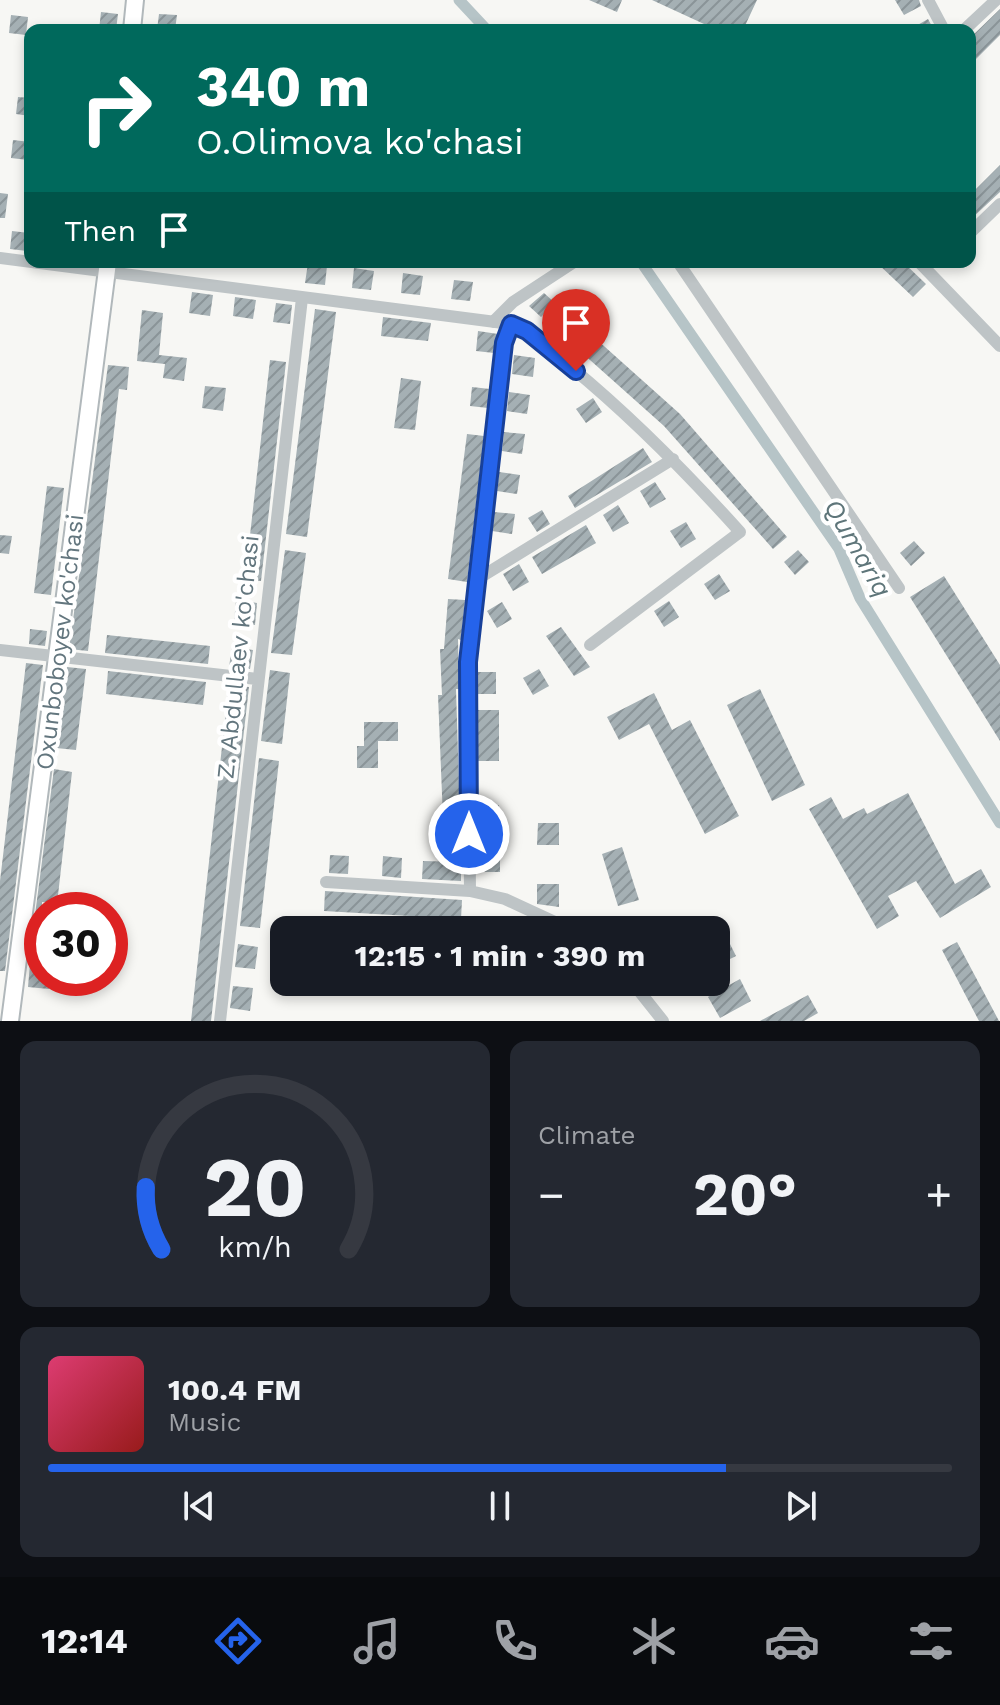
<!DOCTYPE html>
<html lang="en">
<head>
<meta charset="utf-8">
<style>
  body { margin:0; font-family:"Work Sans",sans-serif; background:#242831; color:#f1f3f6; height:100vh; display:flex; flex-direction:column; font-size:30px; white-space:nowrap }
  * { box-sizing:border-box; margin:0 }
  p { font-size:26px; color:#9ea1a6 }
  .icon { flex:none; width:44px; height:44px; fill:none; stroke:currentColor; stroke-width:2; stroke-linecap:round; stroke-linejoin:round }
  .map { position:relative; height:1021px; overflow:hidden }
  .sheet { display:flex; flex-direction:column; gap:20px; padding:20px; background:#0d0f14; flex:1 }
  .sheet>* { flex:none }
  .hud { position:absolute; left:24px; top:24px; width:952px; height:244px; border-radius:16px; box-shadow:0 4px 12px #0003; background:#00695c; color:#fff; overflow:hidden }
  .speed { position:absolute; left:24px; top:892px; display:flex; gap:16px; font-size:40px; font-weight:700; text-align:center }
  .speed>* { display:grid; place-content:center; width:104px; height:104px; border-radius:50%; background:#171b24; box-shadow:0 4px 12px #0003; line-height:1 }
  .speed .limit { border:12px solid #d22; background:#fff; color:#111 }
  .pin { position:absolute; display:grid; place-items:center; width:68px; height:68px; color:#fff; margin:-82px -34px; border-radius:50% 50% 50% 0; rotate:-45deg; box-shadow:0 0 8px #0007 }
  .pin .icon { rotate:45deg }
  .me { position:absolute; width:88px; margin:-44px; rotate:0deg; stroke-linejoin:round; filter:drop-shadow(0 0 6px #0008) }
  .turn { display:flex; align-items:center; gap:28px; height:168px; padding:0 40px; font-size:36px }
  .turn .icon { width:104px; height:104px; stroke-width:2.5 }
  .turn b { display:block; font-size:56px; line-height:68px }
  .then { display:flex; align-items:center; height:76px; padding:0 40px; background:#0003; gap:16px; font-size:30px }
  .big { font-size:60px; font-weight:700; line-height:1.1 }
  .sheet .widget { flex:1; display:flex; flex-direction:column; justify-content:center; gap:12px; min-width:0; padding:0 28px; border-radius:16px; background:#242831 }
  .sheet .dial { align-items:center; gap:0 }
  .dial svg { height:208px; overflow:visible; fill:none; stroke:#363941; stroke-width:7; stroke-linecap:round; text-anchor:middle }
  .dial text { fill:#f1f3f6; stroke:none }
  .song { display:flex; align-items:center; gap:24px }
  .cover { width:96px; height:96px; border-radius:12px; background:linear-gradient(135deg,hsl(340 70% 55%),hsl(0 70% 35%)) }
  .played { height:8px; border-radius:4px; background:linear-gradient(90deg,#2563eb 75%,#363941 75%) }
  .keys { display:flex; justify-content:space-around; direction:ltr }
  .heat { display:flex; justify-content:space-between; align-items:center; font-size:44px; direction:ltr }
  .sheet .tiles { flex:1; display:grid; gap:20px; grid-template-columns:1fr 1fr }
  .widget:last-child { grid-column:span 2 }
  .trip { position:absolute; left:270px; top:916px; width:460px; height:80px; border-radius:16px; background:#171b24; box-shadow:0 4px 12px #0003; font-weight:700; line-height:80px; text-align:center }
  .dock { display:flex; height:128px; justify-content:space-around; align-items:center; background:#090b0e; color:#9ea1a6 }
  .dock .icon { width:56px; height:56px }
  .dock .active { color:#2563eb }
  .dock b { font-size:36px; color:#f1f3f6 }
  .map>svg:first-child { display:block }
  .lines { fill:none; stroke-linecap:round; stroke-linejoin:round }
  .canal { stroke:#b6c4c7; stroke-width:11 }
  .building { fill:url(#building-hatch) }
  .secondary-casing { stroke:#b1b8bb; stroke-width:20 }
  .street { stroke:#bec4c6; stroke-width:12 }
  .secondary { stroke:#fff; stroke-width:16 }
  .route-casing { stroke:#184099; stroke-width:20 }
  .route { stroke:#2563eb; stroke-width:14 }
  .labels { text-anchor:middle; stroke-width:8; stroke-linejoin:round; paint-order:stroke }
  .street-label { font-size:24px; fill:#63767e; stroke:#fff }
  .water-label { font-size:26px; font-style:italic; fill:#5e7579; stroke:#fff }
</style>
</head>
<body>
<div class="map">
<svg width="1000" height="1021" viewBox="0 0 1000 1021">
  <defs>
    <pattern id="building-hatch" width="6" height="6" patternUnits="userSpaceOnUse" patternTransform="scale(2)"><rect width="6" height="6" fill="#a5b0b4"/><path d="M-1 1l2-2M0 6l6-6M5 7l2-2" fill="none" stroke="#8a9498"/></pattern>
  </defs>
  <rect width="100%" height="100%" fill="#f7f7f4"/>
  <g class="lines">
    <path class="canal" d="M459,0l28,30
      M641,262l198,287 21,49 140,225"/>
  </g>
  <path class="building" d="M589,0h33l-5,12z
    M652,0h105l-14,30h-26z
    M895,0h24l2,6 -17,9z
    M1000,9v26l-30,30v-27z
    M101,12l17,2 -2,16h-17z
    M159,14l18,1 -2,15h-18z
    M11,15l17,2 -2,18 -17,-2z
    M928,19l6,11h-25z
    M18,97l12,1v18l-14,-2z
    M13,140l17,2 -2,18 -17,-2z
    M1000,165v27l-30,28v-25z
    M0,193l8,1 -3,24h-5z
    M12,231l17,2 -2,18 -17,-2z
    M876,262h27l23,22 -13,13z
    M308,263l19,3 -2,19 -20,-2z
    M354,268l20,3 -3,19 -19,-2z
    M403,273l20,3 -3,19 -19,-2z
    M454,280l19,2 -3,19 -19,-2z
    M192,292l21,3 -3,21 -21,-3z
    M544,293l11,10 -14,14 -12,-11z
    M235,297l21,3 -3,19 -20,-3z
    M276,303l16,2 -2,19 -17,-2z
    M315,309l21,3 -29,225 -21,-3z
    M142,310l21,3 -4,42 28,3 -3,23 -21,-3 2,-14 -28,-3z
    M567,313l113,101 107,123 -14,12 -109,-123 -111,-99z
    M383,317l48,6 -3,18 -47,-5z
    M478,331l20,3 -4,19 -18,-2z
    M514,355l21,3 -2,19 -21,-3z
    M270,360l16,2 -25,219 -16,-2z
    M108,365l21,2 -2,23 -8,-1 -31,262 -19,-2z
    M401,378l20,3 -6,49 -21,-2z
    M205,386l21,2 -3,23 -21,-3z
    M472,387l18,2 -2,19 -18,-2z
    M509,392l21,3 -3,19 -20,-3z
    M593,398l9,14 -16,11 -10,-14z
    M504,432l21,2 -3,20 -20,-3z
    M467,434l17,2 -17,146 -19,-3z
    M643,448l9,14 -77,46 -7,-12z
    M499,472l21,3 -3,19 -20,-3z
    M655,482l11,17 -16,9 -10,-17z
    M47,486l17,2 -13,107 -17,-2z
    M618,505l11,18 -16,9 -10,-17z
    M542,510l8,14 -13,8 -9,-14z
    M494,512l21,2 -3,20 -20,-3z
    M686,522l10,17 -15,9 -11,-17z
    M586,525l10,18 -54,31 -10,-17z
    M0,535l12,1 -3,18 -9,-1z
    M914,541l11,12 -14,13 -11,-13z
    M285,550l21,3 -14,102 -21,-2z
    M798,550l11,12 -14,13 -11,-13z
    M519,564l10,18 -16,9 -10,-17z
    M719,574l11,17 -15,9 -11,-16z
    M944,576l56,89v76l-90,-144z
    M448,599l17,1 -4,40 -3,-1 1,50h-3l4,129 -17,1 -5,-124h4l-2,-46h4z
    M236,600l21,3 -2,22 -21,-2z
    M669,601l10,16 -15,10 -10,-16z
    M502,602l10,17 -15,9 -10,-17z
    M561,627l29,40 -16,9 -28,-40z
    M30,629l17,2 -2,15 -16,-2z
    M107,635l103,11 -2,18 -103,-11z
    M232,647l21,3 -3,19 -21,-2z
    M26,663l17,2 -38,306h-5v-90z
    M67,667l19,2 -10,81 -20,-2z
    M539,669l10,17 -16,9 -10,-17z
    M270,670l20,3 -8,71 -21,-3z
    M108,671l98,11 -3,23 -97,-11z
    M477,672h19v22h-19z
    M229,685l20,2 -38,334h-20z
    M760,689l45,96 -33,16 -45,-96z
    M654,693l18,37 18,-10 49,96 -34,18 -56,-110 -30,16 -12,-23z
    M477,710h22v51h-21z
    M364,722h34v19h-20v27h-21v-22h7z
    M259,758l20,3 -19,167 -20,-2z
    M54,769l18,3 -15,132 -15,-2v37l-10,-1z
    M908,793l47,91 26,-15 10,18 -51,31 -24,-37 -28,15 11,20 -22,13 -68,-120 22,-12 12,22 21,-11 3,6z
    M478,805h21v23h-21z
    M538,823h21v22h-22z
    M622,847l17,53 -21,6 -16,-52z
    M479,850h21v22h-21z
    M330,855l19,1 -1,18 -19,-1z
    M383,856l19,2 -1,20 -19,-2z
    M423,861l38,1v19l-39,-2z
    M537,884h22v23l-22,-3z
    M325,891l137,9 -1,19 -137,-8z
    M525,921l1,9h-36l-1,-6z
    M726,936l10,20 -20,10v-24z
    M957,942l42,79h-20l-37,-71z
    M238,944l20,3 -3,22 -20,-2z
    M30,964l12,1v13h8l-1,11 -21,-2z
    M740,979l11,22 -31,17 -12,-21z
    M598,982h24l-13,12z
    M233,986l20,2 -3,23 -20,-3z
    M808,995l10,18 -14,8h-44z"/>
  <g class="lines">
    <g class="secondary-casing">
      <path id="secondary" d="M132,30l3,-30
        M10,1021l98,-759"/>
    </g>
    <path class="street" d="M928,0l16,30
      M964,30l32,-30
      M970,233l30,-29
      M0,258l511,66c23,10 41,27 60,43 62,51 116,106 169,165l-150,113
      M678,262l221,326
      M919,262l81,84
      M493,322l20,-20 61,-40
      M476,580l197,-121
      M0,650l257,29
      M326,882l144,9 35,8 67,31
      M470,891l-2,-229 36,-319 7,-19
      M632,982l31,39
      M220,1021l82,-723"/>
    <use href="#secondary" class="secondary"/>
  </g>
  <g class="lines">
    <g class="route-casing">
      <path id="route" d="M469,834l-1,-172 36,-319 7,-19 16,7 49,40"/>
    </g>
    <use href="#route" class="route"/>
  </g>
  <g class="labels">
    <g class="street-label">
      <text transform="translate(60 642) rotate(-83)" y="8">Oxunboboyev ko'chasi</text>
      <text transform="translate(238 657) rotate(-84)" y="8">Z. Abdullaev ko'chasi</text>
    </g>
    <g class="water-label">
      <text transform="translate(858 548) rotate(60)" y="9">Qumariq</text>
    </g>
  </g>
</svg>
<div class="speed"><div class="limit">30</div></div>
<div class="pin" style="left:576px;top:371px;background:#d93025"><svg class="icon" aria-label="arrive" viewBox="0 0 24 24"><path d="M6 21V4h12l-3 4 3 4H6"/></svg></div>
<svg class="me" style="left:469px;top:834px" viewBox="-20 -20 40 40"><circle r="17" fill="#2563eb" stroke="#fff" stroke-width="3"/><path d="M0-11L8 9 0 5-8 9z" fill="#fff"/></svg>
<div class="trip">12:15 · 1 min · 390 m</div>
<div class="hud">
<div class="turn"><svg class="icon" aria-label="right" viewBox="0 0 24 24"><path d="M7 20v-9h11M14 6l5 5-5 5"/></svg><div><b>340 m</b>O.Olimova ko'chasi</div></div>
<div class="then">Then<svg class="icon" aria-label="arrive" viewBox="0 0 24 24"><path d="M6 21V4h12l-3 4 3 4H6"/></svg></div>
</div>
</div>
<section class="sheet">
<div class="tiles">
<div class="widget dial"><svg viewBox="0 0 100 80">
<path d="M14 69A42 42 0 1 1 86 69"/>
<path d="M14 69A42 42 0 0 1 8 45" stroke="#2563eb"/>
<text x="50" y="56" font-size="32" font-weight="700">20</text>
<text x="50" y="72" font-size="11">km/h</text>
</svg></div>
<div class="widget"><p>Climate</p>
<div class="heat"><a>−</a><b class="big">20°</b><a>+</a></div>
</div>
<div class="widget">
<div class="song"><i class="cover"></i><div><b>100.4 FM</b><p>Music</p></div></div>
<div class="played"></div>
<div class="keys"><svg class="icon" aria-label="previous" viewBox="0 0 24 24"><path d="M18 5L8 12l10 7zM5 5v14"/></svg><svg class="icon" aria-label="pause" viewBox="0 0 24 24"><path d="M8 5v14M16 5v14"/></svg><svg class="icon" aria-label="next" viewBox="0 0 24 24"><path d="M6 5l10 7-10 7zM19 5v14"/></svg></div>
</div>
</div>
</section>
<nav class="dock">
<b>12:14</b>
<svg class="icon active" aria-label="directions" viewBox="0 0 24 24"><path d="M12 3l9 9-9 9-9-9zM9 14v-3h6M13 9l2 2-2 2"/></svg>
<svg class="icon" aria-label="music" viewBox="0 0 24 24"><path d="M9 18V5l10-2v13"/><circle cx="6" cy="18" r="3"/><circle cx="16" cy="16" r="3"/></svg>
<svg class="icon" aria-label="phone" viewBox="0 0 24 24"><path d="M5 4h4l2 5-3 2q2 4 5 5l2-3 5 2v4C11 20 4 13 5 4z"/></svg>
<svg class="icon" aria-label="climate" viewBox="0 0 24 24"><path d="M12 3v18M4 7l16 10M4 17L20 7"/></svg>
<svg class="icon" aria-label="car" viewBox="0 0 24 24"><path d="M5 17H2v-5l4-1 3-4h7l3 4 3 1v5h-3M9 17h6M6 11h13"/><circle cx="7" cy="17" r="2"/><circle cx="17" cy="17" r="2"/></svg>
<svg class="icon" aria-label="filters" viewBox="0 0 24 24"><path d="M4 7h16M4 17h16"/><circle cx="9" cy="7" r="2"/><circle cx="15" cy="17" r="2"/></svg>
</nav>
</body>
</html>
